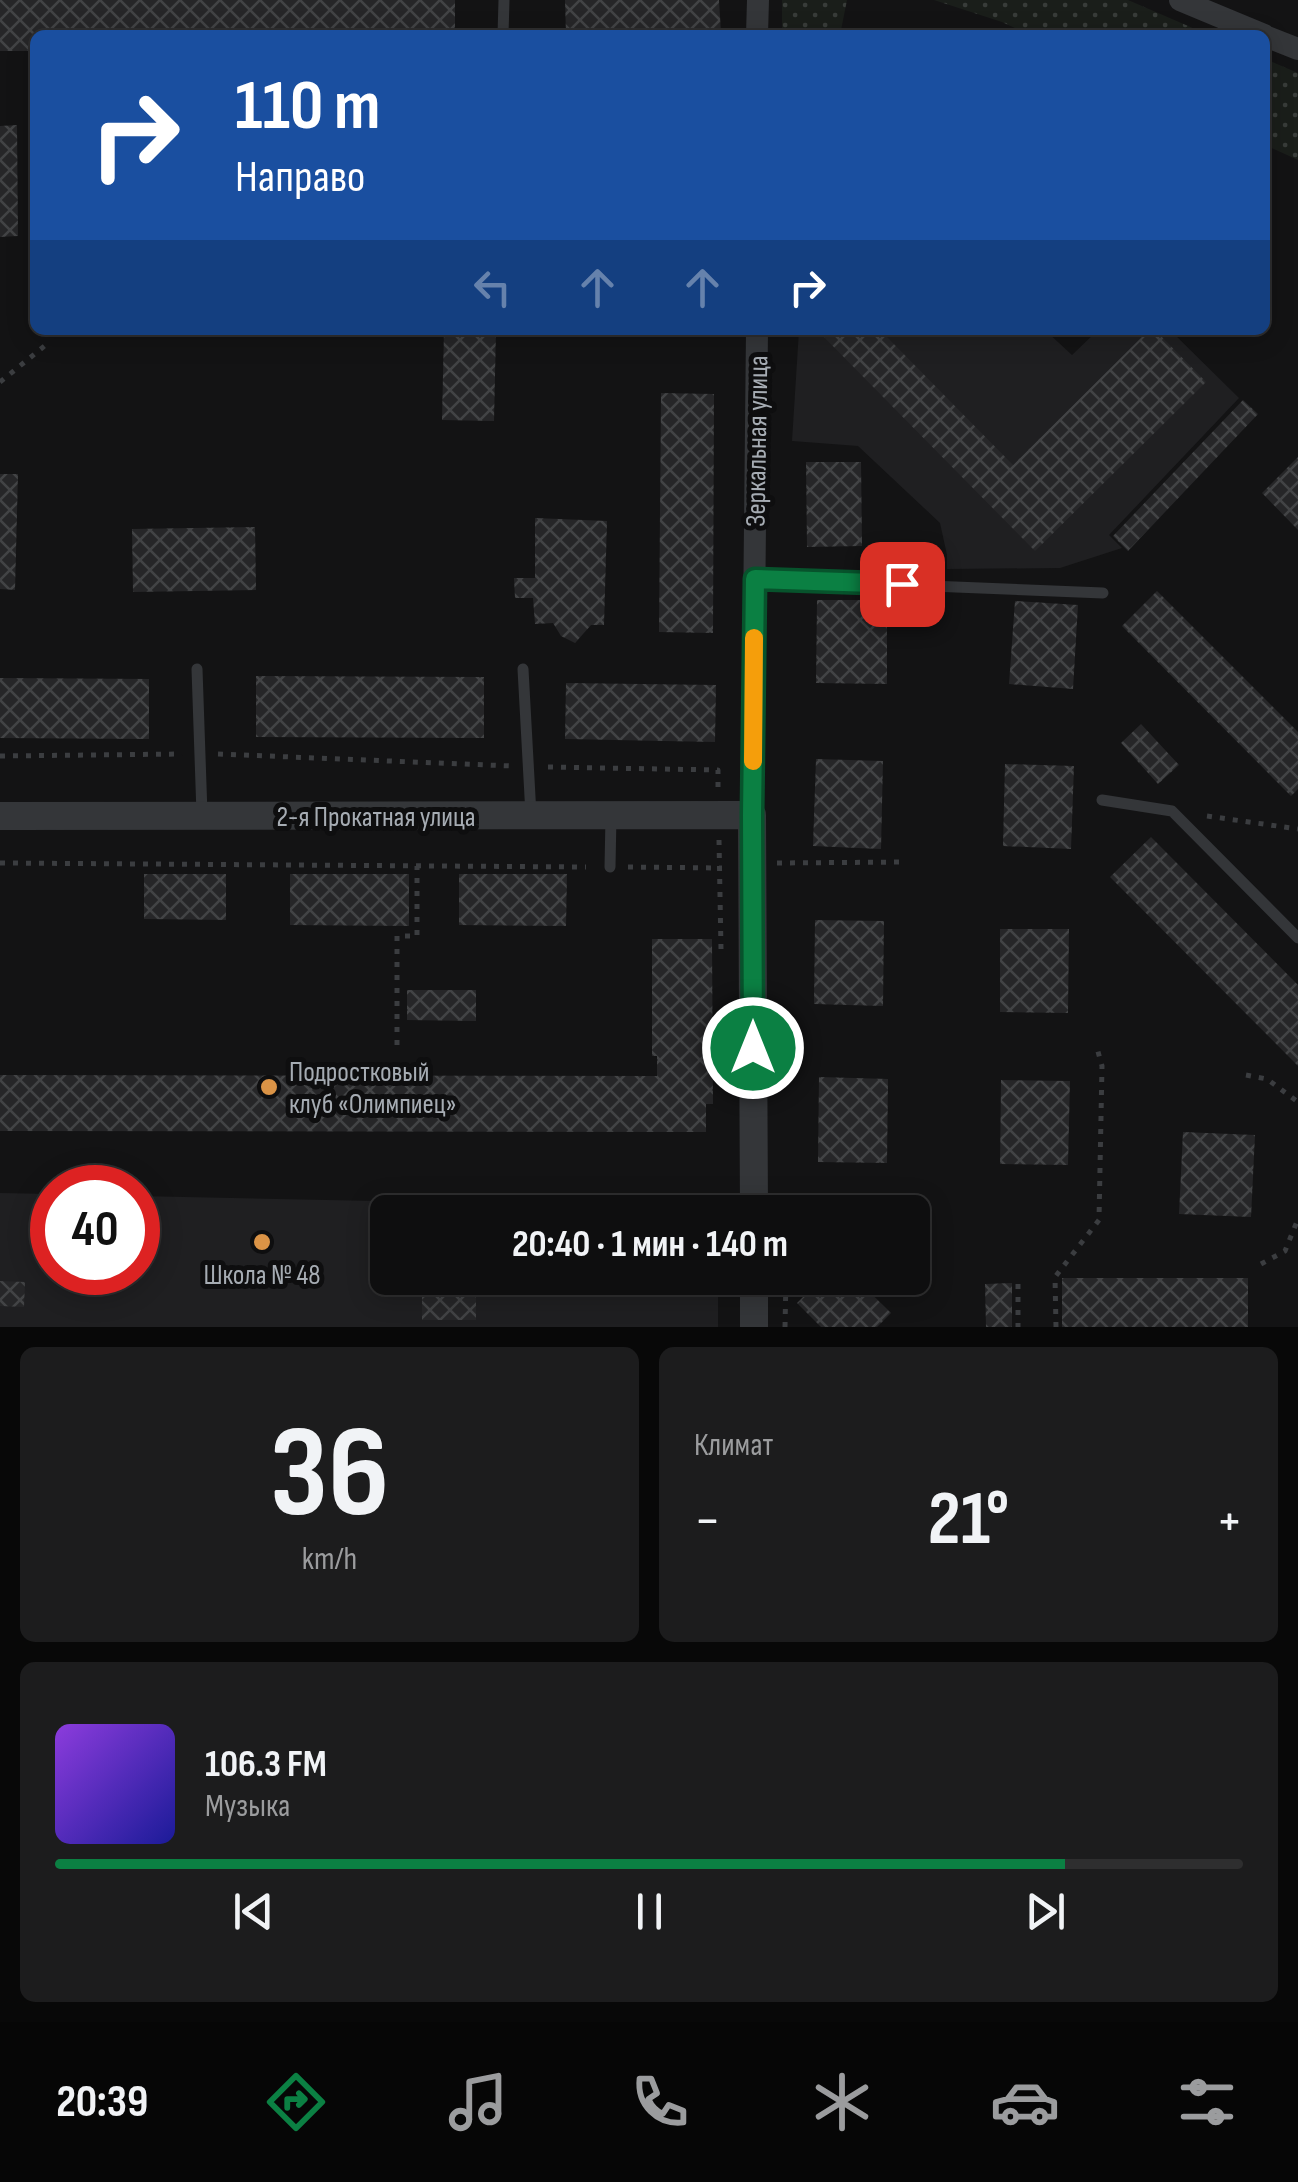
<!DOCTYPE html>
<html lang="ru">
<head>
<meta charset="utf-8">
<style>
  body { margin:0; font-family:"Sofia Sans Condensed",sans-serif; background:#1c1c1d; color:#f1f3f6; height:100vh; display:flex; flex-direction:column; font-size:38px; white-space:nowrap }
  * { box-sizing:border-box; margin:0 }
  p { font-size:32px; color:#9b9c9e }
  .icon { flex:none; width:55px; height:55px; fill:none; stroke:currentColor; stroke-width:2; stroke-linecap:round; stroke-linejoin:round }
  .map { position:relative; height:1327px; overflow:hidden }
  .panel { display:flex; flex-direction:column; gap:20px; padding:20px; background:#080808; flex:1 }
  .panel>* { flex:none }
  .hud { position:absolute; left:30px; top:30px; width:1240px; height:305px; border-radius:15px; box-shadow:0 5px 25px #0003,0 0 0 2px #2e2e2f; background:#1a4fa0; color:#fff; overflow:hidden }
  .speed { position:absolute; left:30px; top:1165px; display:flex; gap:20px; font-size:50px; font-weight:700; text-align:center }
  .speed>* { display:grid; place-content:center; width:130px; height:130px; border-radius:50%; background:#0e0e0f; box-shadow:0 5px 25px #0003,0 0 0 2px #2e2e2f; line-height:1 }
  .speed .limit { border:15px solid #d22; background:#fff; color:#111 }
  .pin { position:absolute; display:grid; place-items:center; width:85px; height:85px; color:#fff; margin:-42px; border-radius:20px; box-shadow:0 5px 15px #0006 }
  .me { position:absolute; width:110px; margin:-55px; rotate:0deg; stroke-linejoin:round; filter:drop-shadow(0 0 8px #0008) }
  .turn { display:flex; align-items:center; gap:35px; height:210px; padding:0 40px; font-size:45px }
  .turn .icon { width:130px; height:130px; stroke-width:2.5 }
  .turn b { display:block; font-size:70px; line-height:85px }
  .lanes { display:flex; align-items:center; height:95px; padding:0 40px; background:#0003; justify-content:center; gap:50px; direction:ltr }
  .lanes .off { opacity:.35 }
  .big { font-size:75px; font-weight:700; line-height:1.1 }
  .panel .card { flex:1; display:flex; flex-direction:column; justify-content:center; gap:15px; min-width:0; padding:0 35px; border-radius:15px; background:#1c1c1d }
  .panel .dial { align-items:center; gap:0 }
  .dial b { font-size:130px; line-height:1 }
  .song { display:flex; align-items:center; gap:30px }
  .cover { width:120px; height:120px; border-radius:15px; background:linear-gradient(135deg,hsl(270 70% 55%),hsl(240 70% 35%)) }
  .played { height:10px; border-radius:5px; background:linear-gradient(90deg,#0b8043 85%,#2e2e2f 85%) }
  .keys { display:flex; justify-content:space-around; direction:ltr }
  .heat { display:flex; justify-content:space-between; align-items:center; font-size:55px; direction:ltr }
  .panel .tiles { flex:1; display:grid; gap:20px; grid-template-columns:1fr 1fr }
  .card:last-child { grid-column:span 2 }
  .trip { position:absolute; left:370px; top:1195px; width:560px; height:100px; border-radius:15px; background:#0e0e0f; box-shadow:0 5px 25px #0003,0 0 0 2px #2e2e2f; font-weight:700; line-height:100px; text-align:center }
  .menu { display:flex; height:160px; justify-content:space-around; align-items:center; background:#060606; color:#9b9c9e }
  .menu .icon { width:70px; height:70px }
  .menu .selected { color:#0b8043 }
  .menu b { font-size:45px; color:#f1f3f6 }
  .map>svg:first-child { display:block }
  .built { fill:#1f1f21 }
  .grass { fill:url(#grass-dots) }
  .building { fill:url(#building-cross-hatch) }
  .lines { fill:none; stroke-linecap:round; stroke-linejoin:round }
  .path { stroke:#3b3d40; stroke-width:5; stroke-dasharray:5 8; stroke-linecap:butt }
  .service { stroke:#343639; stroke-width:11 }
  .minor { stroke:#343639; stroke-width:22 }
  .tertiary { stroke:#343639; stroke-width:28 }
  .route-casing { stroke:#07532c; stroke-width:25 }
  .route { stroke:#0b8043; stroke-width:18 }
  .slow { stroke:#f59e0b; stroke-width:18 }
  .poi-dot { fill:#da9346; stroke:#0e0e0f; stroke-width:4 }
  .labels { text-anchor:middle; stroke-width:10; stroke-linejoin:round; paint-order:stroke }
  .street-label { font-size:28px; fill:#a6acb3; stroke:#0e0e0f }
  .poi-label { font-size:28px; fill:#a6acb3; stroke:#0e0e0f; text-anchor:start }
</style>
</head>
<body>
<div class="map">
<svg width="1298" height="1327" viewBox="0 0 1298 1327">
  <defs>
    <pattern id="grass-dots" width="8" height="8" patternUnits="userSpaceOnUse" patternTransform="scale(2.5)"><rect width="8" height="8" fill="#1a1e1a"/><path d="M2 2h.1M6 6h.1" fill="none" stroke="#383c39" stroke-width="1.8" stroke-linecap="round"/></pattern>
    <pattern id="building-cross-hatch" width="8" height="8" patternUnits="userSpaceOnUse" patternTransform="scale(2.5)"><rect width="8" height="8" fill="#262628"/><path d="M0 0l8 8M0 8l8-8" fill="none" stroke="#424345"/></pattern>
  </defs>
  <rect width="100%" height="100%" fill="#131314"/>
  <path class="built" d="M799,330h246l27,25 26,-25h72l69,68 -130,137 13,13 -62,20 -113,1v-14l-7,-32 -82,-77 -66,-5z
    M0,1193l52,1v78h86v-76l580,12v4h-330v66h330v49h-718z"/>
  <path class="grass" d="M782,0h65l-7,35h-58z
    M934,0h194l81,35h-179l-28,-13z
    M1265,59l33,14v87l-33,-15z"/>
  <path class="building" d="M0,0h455v35h-420v16h-35z
    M565,0h154l2,33 -155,2z
    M17,125l1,111 -18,1v-111z
    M444,330h52l-2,91 -52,-1z
    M817,330h72l-5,4 129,131 136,-135h6l51,52 -171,169z
    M661,393l53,1 -1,239 -54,-1z
    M1243,400l15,14 -130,137 -15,-15z
    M1298,457v73l-36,-37z
    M806,462h55l1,84 -55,1z
    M0,474h18l-3,116 -15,-1z
    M535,518l72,3 -3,104h-13l-16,18 -14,-7 -8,-13 -18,1 -2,-26h-18l-1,-20h21z
    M255,527l1,63 -123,2 -1,-63z
    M1157,591l141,141v57l-7,7 -169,-170z
    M817,600h70v84l-71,-1z
    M1015,601l63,4 -5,84 -64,-5z
    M256,676l228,1v61l-228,-1z
    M0,678l149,1v60l-149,-1z
    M566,683l150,2 -1,57 -150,-3z
    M1141,724l38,41 -21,19 -37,-41z
    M816,759l67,2 -2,88 -68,-3z
    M1005,764l69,2 -3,83 -68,-3z
    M1151,837l147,148v81l-188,-189z
    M144,874h82v46l-82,-1z
    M290,874h119v52l-119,-1z
    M459,874h108l-1,52 -107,-1z
    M815,920l69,1 -1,85 -69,-2z
    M1000,929h69l-1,84 -68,-1z
    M652,939h60l1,165h-7v28l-706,-1v-56l657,1v-20h-5z
    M407,990h69v31l-69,-1z
    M819,1077l69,2 -1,84 -69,-1z
    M1001,1080l69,1 -2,84 -68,-1z
    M1183,1132l72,3 -4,82 -72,-3z
    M422,1278h54v42h-54z
    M822,1278h33l36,35 -14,14h-56l-24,-24z
    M1062,1278h186v49h-186z
    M0,1281l25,1 -1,25 -24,-1z
    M1012,1283v44h-26l-1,-43z"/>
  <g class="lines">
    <path class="path" d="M0,382l47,-38
      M218,754l294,12
      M0,756l182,-2
      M548,767l170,3v19
      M1207,816l91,13
      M719,840l2,109
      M0,863l586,4
      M777,863l126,-1
      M628,867l94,1
      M397,1045v-109h20v-70
      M1246,1075l21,4 31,23
      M1261,1264l24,-13 13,-32
      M1018,1284v43
      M785,1327l1,-49
      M1056,1327l-1,-50 44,-57 3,-154 -5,-18"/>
    <path class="service" d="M503,35l1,-35
      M755,579l348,14
      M197,669l5,145
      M523,669l8,146
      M1102,800l70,11 126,127
      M610,867l1,-51"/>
    <path class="minor" d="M1180,0l84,35
      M757,35l1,-35
      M1265,36l33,13
      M752,815l5,-485"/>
    <path class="tertiary" d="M0,816l752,-1 2,397
      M754,1278v49"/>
  </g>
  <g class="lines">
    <g class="route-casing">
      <path id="route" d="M753,1048l-1,-233 3,-236 147,5"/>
    </g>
    <use href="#route" class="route"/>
    <path class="slow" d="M753,761l1,-123"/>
  </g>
  <g class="poi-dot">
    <circle cx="269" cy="1087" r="10"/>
    <circle cx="262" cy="1242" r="10"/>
  </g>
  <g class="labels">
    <g class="street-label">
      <text transform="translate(756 441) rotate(-89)" y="10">Зеркальная улица</text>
      <text x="376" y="826">2-я Прокатная улица</text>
    </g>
    <g class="poi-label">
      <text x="289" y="1081">Подростковый<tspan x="289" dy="32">клуб «Олимпиец»</tspan></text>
      <text x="262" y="1284" text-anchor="middle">Школа № 48</text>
    </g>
  </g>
</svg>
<div class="speed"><div class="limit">40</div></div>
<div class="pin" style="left:902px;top:584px;background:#d93025"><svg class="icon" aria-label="arrive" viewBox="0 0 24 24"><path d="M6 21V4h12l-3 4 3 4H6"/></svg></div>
<svg class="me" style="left:753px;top:1048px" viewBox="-20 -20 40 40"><circle r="17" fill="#0b8043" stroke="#fff" stroke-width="3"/><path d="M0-11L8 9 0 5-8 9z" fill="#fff"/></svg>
<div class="trip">20:40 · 1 мин · 140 m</div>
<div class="hud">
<div class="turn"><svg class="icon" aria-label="right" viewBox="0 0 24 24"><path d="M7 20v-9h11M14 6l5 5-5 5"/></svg><div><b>110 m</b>Направо</div></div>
<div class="lanes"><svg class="icon off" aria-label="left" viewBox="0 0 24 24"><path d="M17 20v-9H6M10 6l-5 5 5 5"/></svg><svg class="icon off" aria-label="ahead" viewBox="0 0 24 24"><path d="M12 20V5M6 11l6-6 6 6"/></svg><svg class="icon off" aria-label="ahead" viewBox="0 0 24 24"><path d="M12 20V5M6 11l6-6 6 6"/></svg><svg class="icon" aria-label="right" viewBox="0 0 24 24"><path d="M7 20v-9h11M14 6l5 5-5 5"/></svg></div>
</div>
</div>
<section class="panel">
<div class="tiles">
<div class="card dial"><b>36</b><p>km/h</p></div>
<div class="card"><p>Климат</p>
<div class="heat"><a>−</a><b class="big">21°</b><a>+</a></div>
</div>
<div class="card">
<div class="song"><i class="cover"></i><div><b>106.3 FM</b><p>Музыка</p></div></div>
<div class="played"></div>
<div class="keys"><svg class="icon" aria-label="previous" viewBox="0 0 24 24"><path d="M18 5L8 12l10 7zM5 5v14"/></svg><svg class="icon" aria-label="pause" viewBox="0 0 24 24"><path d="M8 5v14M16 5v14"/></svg><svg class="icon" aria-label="next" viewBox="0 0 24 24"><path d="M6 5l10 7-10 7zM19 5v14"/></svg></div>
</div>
</div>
</section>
<nav class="menu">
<b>20:39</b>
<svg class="icon selected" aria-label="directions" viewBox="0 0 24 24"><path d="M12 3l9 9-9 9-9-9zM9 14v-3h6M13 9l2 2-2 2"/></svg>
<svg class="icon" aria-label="music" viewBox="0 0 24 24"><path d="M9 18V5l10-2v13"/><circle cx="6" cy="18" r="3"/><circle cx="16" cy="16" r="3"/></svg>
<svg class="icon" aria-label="phone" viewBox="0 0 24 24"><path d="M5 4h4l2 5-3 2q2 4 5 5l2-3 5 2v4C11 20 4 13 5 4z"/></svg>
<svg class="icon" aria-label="climate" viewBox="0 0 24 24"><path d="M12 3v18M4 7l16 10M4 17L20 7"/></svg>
<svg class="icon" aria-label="car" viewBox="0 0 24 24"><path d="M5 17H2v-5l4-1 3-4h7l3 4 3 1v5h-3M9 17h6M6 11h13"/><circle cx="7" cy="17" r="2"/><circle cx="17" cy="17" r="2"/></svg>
<svg class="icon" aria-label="filters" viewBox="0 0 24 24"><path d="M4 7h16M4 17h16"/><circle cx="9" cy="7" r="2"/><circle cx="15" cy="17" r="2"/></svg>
</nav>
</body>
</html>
